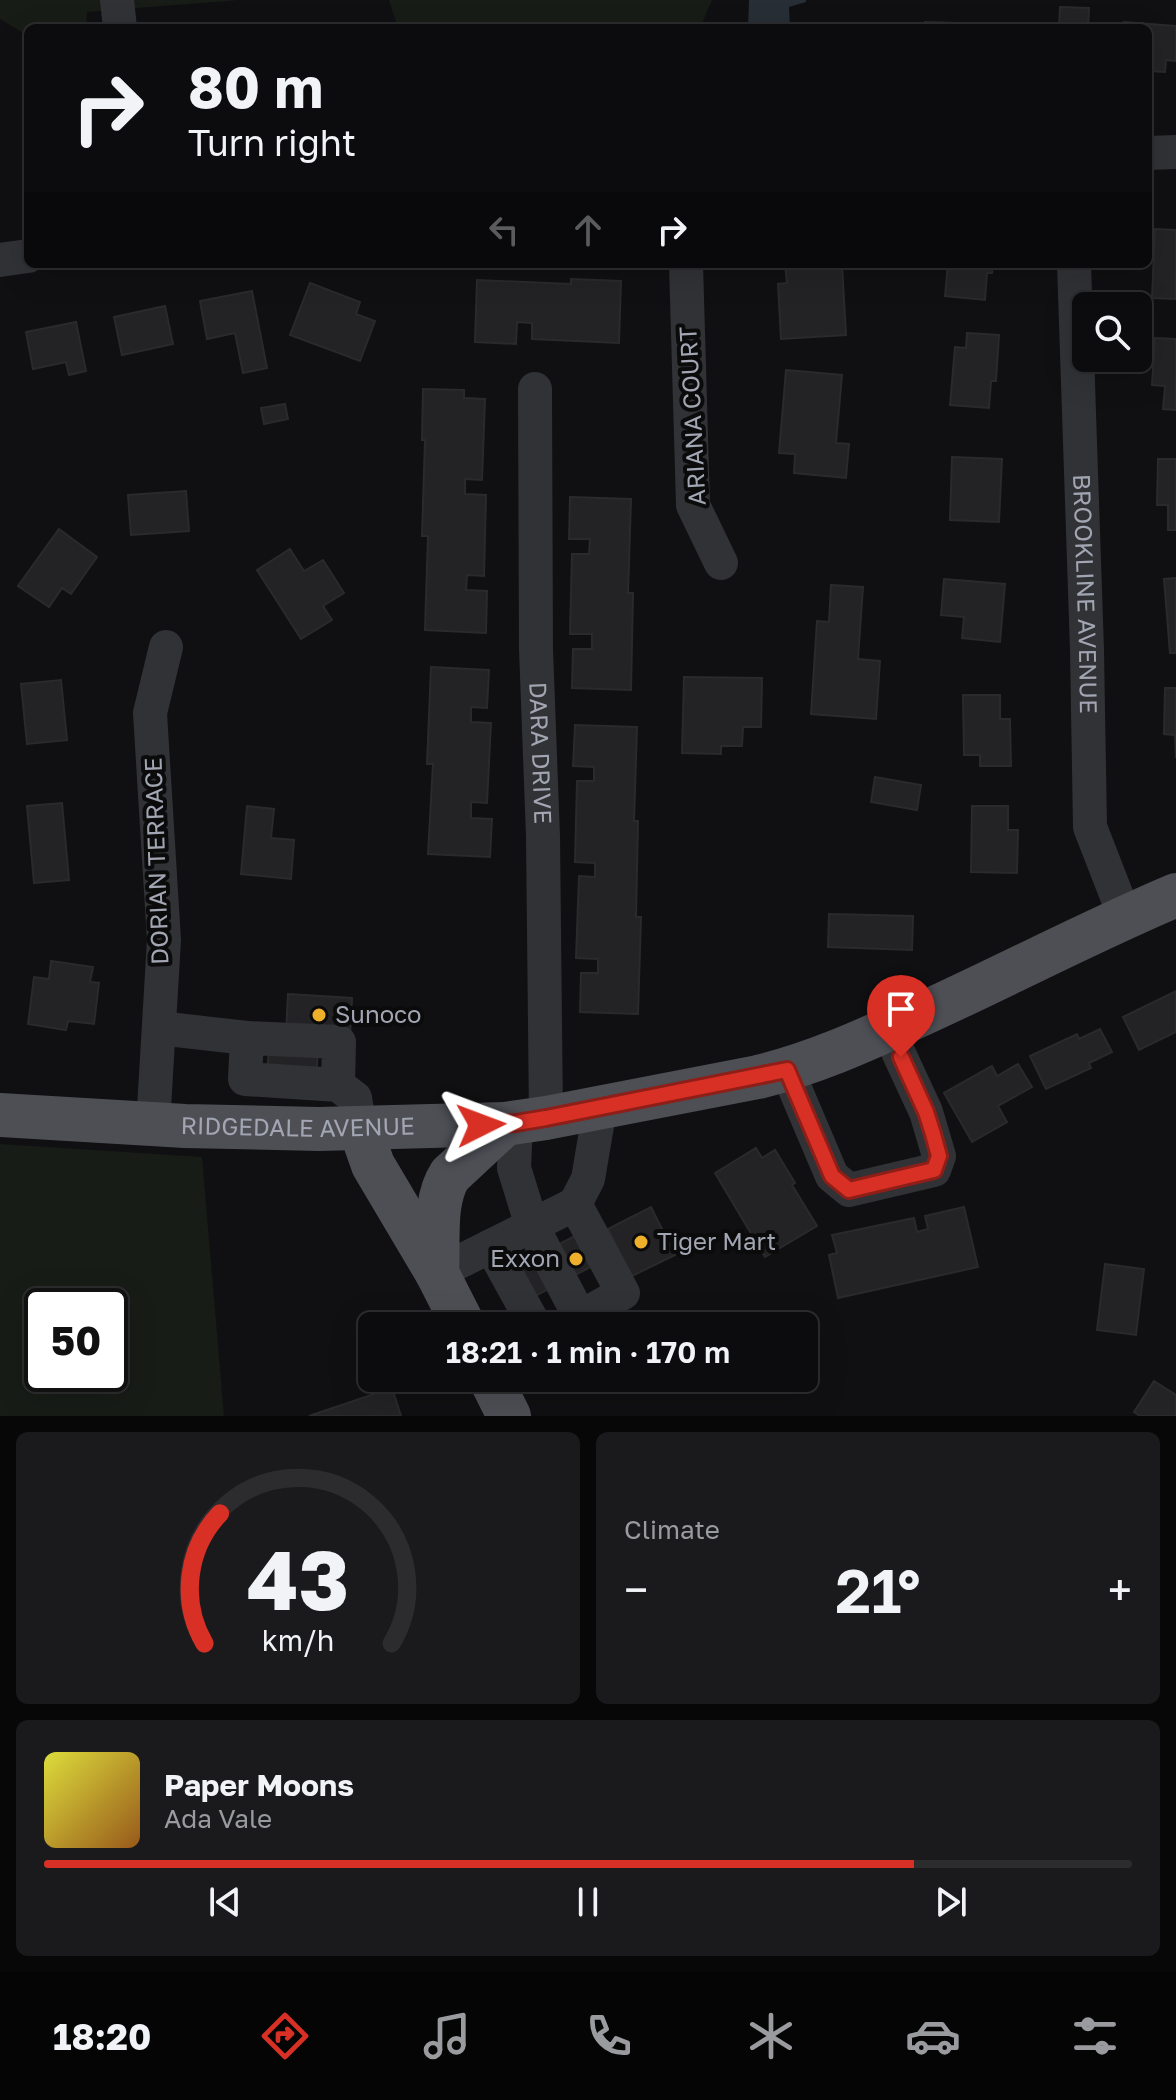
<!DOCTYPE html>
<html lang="en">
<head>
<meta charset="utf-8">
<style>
  body { margin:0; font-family:"Golos Text",sans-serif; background:#1a1a1c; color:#f1f3f6; height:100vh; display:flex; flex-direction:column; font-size:30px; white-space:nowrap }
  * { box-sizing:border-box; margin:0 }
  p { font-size:26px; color:#9a9b9e }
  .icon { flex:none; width:44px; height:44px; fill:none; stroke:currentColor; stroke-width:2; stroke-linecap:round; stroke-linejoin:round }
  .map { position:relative; height:1416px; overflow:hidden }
  .details { display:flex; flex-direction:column; gap:16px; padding:16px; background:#070708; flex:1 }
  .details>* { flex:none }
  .banner { position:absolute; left:24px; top:24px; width:1128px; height:244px; border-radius:12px; box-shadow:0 8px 32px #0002,0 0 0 2px #2c2c2e; background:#0c0c0e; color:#f1f3f6; overflow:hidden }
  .controls { position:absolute; left:1072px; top:292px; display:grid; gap:16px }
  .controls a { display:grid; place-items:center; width:80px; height:80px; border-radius:12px; background:#0c0c0e; box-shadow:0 8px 32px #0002,0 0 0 2px #2c2c2e; font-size:40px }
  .speed { position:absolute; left:24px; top:1288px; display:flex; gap:16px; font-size:40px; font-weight:700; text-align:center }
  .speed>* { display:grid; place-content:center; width:104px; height:104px; border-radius:50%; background:#0c0c0e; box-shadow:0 8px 32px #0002,0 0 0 2px #2c2c2e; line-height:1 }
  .speed .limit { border:4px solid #111; border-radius:12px; background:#fff; color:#111 }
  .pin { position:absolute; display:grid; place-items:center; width:68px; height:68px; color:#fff; margin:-82px -34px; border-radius:50% 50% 50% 0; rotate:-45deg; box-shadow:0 0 8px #0007 }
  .pin .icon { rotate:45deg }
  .me { position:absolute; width:88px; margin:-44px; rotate:87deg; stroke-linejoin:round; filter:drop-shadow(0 0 6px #0008) }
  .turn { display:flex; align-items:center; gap:28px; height:168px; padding:0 32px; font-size:36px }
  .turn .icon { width:104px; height:104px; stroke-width:2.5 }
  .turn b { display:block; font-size:56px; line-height:68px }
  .lanes { display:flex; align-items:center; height:76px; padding:0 32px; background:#0003; justify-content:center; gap:40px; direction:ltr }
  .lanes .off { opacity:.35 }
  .big { font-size:60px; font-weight:600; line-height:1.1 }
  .details .widget { flex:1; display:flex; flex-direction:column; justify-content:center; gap:12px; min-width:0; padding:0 28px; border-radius:12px; background:#1a1a1c }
  .details .dial { align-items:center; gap:0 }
  .dial svg { height:208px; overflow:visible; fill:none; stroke:#2c2c2e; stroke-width:7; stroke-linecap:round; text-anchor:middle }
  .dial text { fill:#f1f3f6; stroke:none }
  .song { display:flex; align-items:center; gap:24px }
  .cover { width:96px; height:96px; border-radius:12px; background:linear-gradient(135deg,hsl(60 70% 55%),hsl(30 70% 35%)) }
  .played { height:8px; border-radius:4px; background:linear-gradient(90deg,#d93025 80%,#2c2c2e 80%) }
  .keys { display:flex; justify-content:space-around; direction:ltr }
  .heat { display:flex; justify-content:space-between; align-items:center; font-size:44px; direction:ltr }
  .details .tiles { flex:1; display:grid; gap:16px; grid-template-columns:1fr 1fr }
  .widget:last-child { grid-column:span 2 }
  .trip { position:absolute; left:358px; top:1312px; width:460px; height:80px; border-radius:12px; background:#0c0c0e; box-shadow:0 8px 32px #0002,0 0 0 2px #2c2c2e; font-weight:600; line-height:80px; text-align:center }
  .tabs { display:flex; height:128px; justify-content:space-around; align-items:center; background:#050506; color:#9a9b9e }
  .tabs .icon { width:56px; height:56px }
  .tabs .current { color:#d93025 }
  .tabs b { font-size:36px; color:#f1f3f6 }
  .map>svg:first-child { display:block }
  .green { fill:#171c17; fill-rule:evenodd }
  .water { fill:#272e35 }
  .building { fill:#232326; stroke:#2a2a2d; stroke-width:2 }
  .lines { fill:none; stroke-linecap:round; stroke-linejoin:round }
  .minor { stroke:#313236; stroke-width:34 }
  .major { stroke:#4d4f55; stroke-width:44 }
  .route-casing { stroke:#8d1f18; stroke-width:20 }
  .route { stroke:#d93025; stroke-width:14 }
  .poi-dot { fill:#eeaf2b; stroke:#0b0b0c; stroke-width:3 }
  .labels { text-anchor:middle; stroke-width:8; stroke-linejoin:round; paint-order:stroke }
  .street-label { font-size:24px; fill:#a1a6b2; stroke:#0b0b0c }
  .poi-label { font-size:24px; fill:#a1a6b2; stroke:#0b0b0c; text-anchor:start }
</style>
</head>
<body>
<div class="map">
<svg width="1176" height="1416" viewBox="0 0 1176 1416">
  <rect width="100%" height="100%" fill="#101012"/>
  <path class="green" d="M0,0h239l-152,12 -1,16h-58v8l-28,-17z
    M389,0h323l-12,28h-302z
    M0,1144l202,13 22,259h-224zM42,1306h68v68h-68z"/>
  <path class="water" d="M749,0h57v2l-17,5 1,21h-42z"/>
  <path class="building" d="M1060,7l29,1 -1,20h-29z
    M925,22l32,1v5h-33z
    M1124,22l52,4v35l-10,-1 -1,12 -17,-1v-43h-25z
    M1155,229l21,1v69l-24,-1z
    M785,264h57l4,71 -65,4 -3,-55 9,-1z
    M948,264h45l-1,9h-5l-2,27 -40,-4z
    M571,279l50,2 -2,62 -87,-4v-16l-15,-1 -1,22 -41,-2 2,-62 94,4z
    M310,283l50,19 -4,12 19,7 -15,40 -70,-26z
    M252,291l15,77 -24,5 -8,-40 -28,6 -7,-38z
    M165,306l8,38 -51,11 -8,-38z
    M76,322l10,49 -17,4 -3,-13 -33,7 -7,-37z
    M967,333l32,2 -3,46h-5l-2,27 -39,-3 5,-58 11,1z
    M1155,338l21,1v71l-13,-1 2,-23 -13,-1z
    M786,370l56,5 -6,68 13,1 -3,34 -52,-5 1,-19 -16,-1z
    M423,389l41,1v8l21,1 -3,81 -17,-1v15l21,1 -2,81 -17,-1 -1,15 21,1 -1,42 -61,-3 3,-94h-6l3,-96h-3z
    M285,404l3,15 -24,5 -3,-16z
    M952,457l50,2 -3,63 -49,-2z
    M1158,459h18v71h-8v-25h-11z
    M186,491l3,40 -58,4 -3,-40z
    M570,497l61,2 -3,94h5l-2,97 -59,-2 1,-39h19v-15h-22l2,-80h17l1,-15h-21z
    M59,529l38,28 -26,37 -9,-6 -13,19 -31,-21z
    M290,549l14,22 19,-11 21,33 -21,13 9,14 -31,19 -44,-69z
    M1176,578v75h-6l-6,-74z
    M944,579l61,5 -5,58 -38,-4 2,-21 -23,-2z
    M831,585l32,2 -5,72 22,2 -4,58 -65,-5 6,-93 12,1z
    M431,667l58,3 -2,38 -16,-1v15l20,1 -4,80 -16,-1v16l21,1 -2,38 -62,-3 5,-90h-6z
    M684,677l78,1 -1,49h-18l-1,19h-21v8l-39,-1z
    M61,680l6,60 -40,4 -6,-60z
    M1165,688h11v70l-1,-23 -11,-1z
    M963,695h37v24h10l1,47h-31v-11h-16z
    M575,725l62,2 -3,94h4l-2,96h5l-3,97 -58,-2 1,-39h17v-14l-22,-1 3,-82 16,1v-14l-20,-1 2,-81h17v-14l-21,-1z
    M875,777l46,8 -4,25 -46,-8z
    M62,803l7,77 -35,3 -7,-77z
    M247,806l27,3 -3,29 23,2 -3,39 -50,-5z
    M972,806h36v24h10l-1,43 -46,-1z
    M829,914l84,2 -1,34 -84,-3z
    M51,961l42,6 -3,15 9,1 -5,41 -26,-3 -2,9 -38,-6 6,-47 15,2z
    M1176,991v41l-37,18 -16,-33z
    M288,994l64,4 -2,39 -64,-4z
    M1100,1029l12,23 -23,11 2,5 -45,21 -16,-33 47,-22 2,5z
    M269,1046l49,4 -2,29 -49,-4z
    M1018,1064l14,23 -34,19 9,16 -35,20 -28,-49 48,-27 5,10z
    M756,1148l6,10 13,-8 20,33 -3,2 25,41 -52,31 -50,-84z
    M651,1207l24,48 -43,21 -24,-47z
    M964,1207l14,60 -140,31 -9,-43 8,-2 -5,-18 82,-17 3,14 11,-3 -3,-13z
    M584,1231l16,31 -80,42 -16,-31z
    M1105,1264l39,5 -8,66 -39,-5z
    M1154,1381l22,14v21h-36l-6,-4z
    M392,1388l9,28h-92z"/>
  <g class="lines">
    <g class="minor">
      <path d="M117,0l3,28"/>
      <path d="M1148,153l28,-1"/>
      <path d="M0,260l28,-4"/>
      <path d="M686,264l7,241 28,58"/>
      <path id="s1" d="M1074,264l13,386 3,177 35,90"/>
      <path id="s2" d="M535,389l1,260 7,187 3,282"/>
      <path d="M159,1028l88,10"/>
      <path d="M787,1070l45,106 17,14 85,-20 5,-14 -13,-44 -38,-82"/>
      <path d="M338,1085l-93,-6 2,-41 92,4 -1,43 17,13 5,30"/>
      <path d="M516,1123l-2,45 18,58 48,91"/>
      <path d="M153,1125l11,-185 -14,-227 16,-66"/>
      <path d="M575,1204l13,-25 12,-71"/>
      <path d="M491,1246l44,80"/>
      <path d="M437,1273l138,-69 48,89 -59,33"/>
    </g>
    <g class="major">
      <path id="s3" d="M0,1115l185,11 134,3 186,-5 41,-6 212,-41c54,-13 103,-35 153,-58 89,-40 175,-86 265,-124"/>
      <path d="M360,1128l13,37 64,108 27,53"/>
      <path d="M437,1273c2,-31 -4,-72 13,-98l55,-51"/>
      <path d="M490,1378l19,38"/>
    </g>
  </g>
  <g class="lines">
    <g class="route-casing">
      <path id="route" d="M481,1125l35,-2 30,-5 241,-48 45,106 17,14 85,-20 5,-14 -6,-22 -7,-22 -25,-55"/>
    </g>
    <use href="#route" class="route"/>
  </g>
  <g class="poi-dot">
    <circle cx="319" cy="1015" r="8"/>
    <circle cx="641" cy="1242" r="8"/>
    <circle cx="576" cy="1259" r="8"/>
  </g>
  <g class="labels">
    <g class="street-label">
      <text transform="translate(693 416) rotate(-93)" y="8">ARIANA COURT</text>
      <text dy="8" stroke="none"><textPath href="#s1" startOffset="330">BROOKLINE AVENUE</textPath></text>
      <text dy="8" stroke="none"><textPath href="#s2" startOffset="364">DARA DRIVE</textPath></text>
      <text transform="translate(157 861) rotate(-92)" y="8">DORIAN TERRACE</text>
      <text dy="8" stroke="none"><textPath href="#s3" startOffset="298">RIDGEDALE AVENUE</textPath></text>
    </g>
    <g class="poi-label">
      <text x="335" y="1023">Sunoco</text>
      <text x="657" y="1250">Tiger Mart</text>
      <text x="560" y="1267" text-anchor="end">Exxon</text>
    </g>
  </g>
</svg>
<div class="controls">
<a><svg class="icon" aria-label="search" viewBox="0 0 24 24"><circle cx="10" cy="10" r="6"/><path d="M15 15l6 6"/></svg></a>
</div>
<div class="speed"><div class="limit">50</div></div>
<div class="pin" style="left:901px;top:1057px;background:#d93025"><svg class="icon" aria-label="arrive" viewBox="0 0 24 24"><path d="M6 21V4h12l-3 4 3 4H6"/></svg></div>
<svg class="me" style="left:481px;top:1125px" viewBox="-20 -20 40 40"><path d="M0-17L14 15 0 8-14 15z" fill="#d93025" stroke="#fff" stroke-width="4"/></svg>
<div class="trip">18:21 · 1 min · 170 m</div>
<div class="banner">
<div class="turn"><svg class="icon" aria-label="right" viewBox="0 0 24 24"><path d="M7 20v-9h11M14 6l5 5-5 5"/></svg><div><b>80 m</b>Turn right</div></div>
<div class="lanes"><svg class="icon off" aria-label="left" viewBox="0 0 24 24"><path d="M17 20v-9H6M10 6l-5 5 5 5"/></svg><svg class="icon off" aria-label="ahead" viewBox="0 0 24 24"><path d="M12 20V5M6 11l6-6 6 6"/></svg><svg class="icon" aria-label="right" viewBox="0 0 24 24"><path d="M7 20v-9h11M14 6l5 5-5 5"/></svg></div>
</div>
</div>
<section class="details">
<div class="tiles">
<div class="widget dial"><svg viewBox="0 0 100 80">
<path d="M14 69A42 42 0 1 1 86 69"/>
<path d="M14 69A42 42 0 0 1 20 19" stroke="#d93025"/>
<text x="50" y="56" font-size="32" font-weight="700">43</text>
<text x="50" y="72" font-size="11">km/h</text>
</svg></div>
<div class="widget"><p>Climate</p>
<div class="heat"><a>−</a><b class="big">21°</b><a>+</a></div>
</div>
<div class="widget">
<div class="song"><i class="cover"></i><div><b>Paper Moons</b><p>Ada Vale</p></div></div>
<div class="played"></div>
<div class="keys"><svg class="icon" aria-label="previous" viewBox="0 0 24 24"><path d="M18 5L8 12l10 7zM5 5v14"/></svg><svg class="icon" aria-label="pause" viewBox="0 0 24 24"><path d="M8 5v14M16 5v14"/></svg><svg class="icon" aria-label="next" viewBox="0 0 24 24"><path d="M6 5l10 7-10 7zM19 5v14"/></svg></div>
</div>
</div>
</section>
<nav class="tabs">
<b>18:20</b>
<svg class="icon current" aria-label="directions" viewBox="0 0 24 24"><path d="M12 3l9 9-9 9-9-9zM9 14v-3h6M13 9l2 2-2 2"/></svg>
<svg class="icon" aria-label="music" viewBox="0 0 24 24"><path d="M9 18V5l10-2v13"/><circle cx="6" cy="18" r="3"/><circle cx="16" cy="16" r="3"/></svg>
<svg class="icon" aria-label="phone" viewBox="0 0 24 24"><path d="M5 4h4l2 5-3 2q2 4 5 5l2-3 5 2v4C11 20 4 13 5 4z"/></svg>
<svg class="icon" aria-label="climate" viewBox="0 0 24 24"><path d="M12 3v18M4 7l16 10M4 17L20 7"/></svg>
<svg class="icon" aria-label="car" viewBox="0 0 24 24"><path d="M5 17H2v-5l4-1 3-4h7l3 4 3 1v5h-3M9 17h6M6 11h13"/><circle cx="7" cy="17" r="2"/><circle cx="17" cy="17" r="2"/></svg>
<svg class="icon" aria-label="filters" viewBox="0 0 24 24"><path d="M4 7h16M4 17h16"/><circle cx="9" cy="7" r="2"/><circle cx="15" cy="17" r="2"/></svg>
</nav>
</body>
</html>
